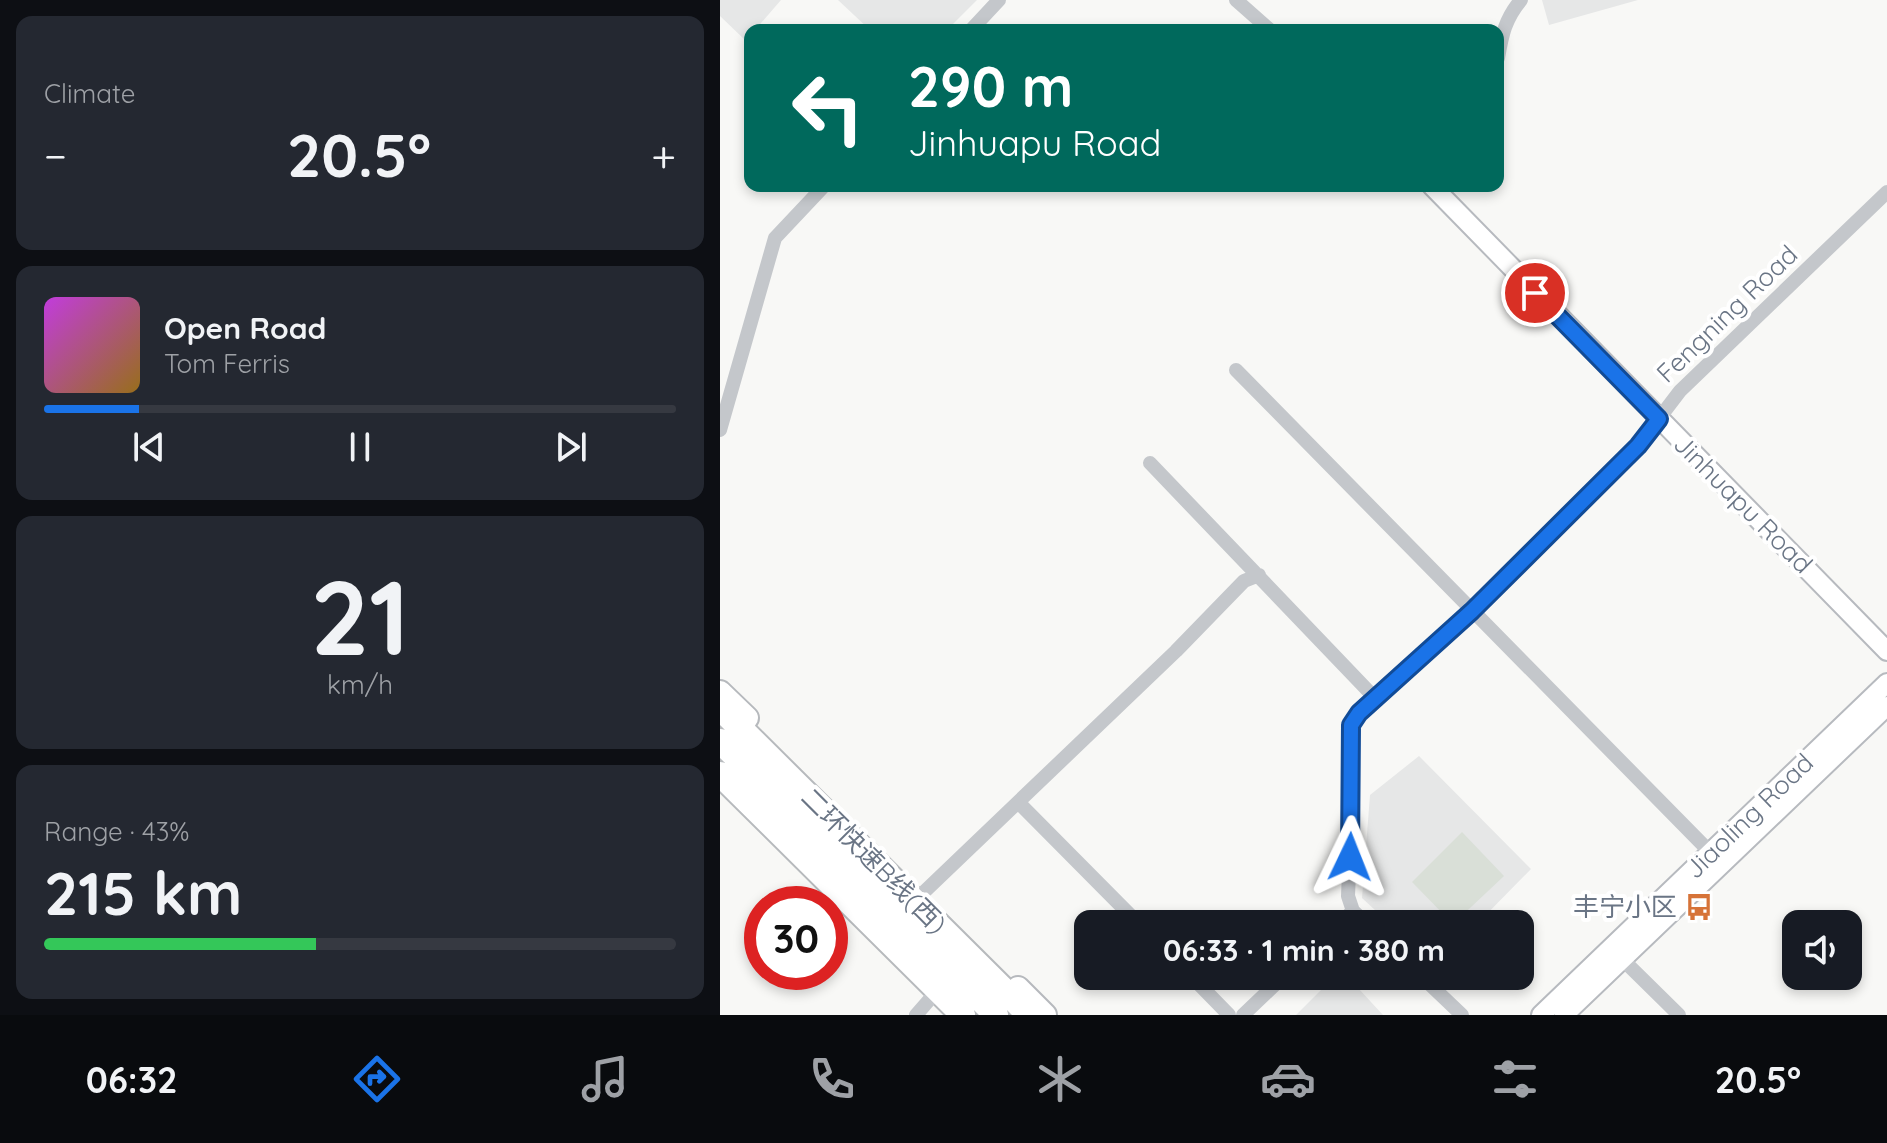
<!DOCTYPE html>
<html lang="en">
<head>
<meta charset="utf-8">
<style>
  body { margin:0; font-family:Quicksand,"Noto Sans SC",sans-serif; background:#242831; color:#f1f3f6; height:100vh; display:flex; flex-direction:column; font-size:30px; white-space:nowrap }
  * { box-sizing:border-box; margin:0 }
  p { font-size:26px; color:#9ea1a6 }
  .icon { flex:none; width:44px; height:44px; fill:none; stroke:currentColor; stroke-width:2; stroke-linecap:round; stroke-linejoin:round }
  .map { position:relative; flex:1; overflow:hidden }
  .side { display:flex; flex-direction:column; gap:16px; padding:16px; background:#0d0f14; width:720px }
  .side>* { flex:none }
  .guide { position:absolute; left:24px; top:24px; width:760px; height:168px; border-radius:16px; box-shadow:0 4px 12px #0003; background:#00695c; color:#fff; overflow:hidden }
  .controls { position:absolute; left:1062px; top:910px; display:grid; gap:16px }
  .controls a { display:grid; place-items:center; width:80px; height:80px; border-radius:16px; background:#171b24; box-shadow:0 4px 12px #0003; font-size:40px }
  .speed { position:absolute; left:24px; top:886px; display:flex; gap:16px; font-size:40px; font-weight:700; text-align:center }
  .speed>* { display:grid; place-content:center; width:104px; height:104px; border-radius:50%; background:#171b24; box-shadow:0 4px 12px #0003; line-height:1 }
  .speed .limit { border:12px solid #d22; background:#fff; color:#111 }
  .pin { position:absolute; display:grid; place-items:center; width:68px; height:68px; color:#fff; margin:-34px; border:4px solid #fff; border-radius:50%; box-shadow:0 2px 8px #0007 }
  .me { position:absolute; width:88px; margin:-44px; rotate:2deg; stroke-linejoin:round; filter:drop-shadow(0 0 6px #0008) }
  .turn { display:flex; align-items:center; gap:28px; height:168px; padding:0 32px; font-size:36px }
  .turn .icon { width:104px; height:104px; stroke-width:2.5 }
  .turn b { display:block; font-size:56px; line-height:68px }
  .big { font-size:60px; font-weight:800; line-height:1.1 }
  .side .card { flex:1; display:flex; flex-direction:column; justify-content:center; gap:12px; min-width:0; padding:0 28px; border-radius:16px; background:#242831 }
  .side .dial { align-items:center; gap:0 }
  .dial b { font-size:104px; line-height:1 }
  .song { display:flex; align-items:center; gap:24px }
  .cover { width:96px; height:96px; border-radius:12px; background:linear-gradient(135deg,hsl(290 70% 55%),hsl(40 70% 35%)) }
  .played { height:8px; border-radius:4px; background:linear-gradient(90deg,#1a73e8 15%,#363941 15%) }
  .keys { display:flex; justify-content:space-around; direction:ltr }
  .heat { display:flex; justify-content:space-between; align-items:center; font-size:44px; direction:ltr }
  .charge { height:12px; border-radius:6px; background:linear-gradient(90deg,#34c759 43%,#363941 0) }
  .trip { position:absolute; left:354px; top:910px; width:460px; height:80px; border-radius:16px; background:#171b24; box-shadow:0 4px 12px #0003; font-weight:800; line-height:80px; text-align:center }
  .dock { display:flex; height:128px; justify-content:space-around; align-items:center; background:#090b0e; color:#9ea1a6 }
  .dock .icon { width:56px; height:56px }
  .dock .active { color:#1a73e8 }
  .dock b { font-size:36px; color:#f1f3f6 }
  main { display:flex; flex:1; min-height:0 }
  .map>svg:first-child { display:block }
  .built { fill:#e6e7e7 }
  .green { fill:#d9dfd7 }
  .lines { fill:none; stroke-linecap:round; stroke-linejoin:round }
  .secondary-casing { stroke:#b7babf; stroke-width:22 }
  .primary-casing { stroke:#b6b9bd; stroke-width:26 }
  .highway-casing { stroke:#b7babd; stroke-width:28 }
  .street { stroke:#c4c7cb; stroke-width:14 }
  .secondary { stroke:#fff; stroke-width:18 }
  .primary { stroke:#fff; stroke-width:22 }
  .highway { stroke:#fff; stroke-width:24 }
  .route-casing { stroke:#114b97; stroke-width:20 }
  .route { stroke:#1a73e8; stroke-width:14 }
  .labels { text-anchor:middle; stroke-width:8; stroke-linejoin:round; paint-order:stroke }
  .street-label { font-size:26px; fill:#6a7585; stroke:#fff }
  .poi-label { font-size:26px; fill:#6a7585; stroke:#fff; text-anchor:end }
</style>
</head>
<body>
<main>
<section class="side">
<div class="card"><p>Climate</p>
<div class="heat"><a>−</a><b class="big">20.5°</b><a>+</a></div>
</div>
<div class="card">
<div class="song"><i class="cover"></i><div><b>Open Road</b><p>Tom Ferris</p></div></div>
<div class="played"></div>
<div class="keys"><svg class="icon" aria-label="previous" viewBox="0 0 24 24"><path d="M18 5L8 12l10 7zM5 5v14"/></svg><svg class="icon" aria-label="pause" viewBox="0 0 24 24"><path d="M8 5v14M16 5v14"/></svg><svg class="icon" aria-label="next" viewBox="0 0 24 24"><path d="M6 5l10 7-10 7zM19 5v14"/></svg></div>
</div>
<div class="card dial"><b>21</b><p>km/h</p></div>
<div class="card"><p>Range · 43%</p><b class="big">215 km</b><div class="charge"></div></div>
</section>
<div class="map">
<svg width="1167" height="1015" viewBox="0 0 1167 1015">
  <rect width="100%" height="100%" fill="#f8f8f6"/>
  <path class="built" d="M0,0h61l-26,30h-5v5l-5,5 -25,-24z
    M118,0h139l-30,30h-77z
    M822,0h96l-89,25z
    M699,756l112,113 -54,55h-87l-28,-26 8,-103z
    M615,976h12l36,39h-87z"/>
  <path class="green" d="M742,832l42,44 -51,48 -41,-42z"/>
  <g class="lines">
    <g class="secondary-casing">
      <path id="secondary" d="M712,186l455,465
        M821,1015l346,-332
        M844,1015l323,-309"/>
    </g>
    <g class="primary-casing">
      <path id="primary" d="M0,692l27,26
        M298,988l27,27"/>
    </g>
    <g class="highway-casing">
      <path id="highway" d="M0,708l309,307
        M0,741l276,274
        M0,774l243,241"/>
    </g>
    <path class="street" d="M516,0l34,30
      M251,30l28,-30
      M778,58c4,-23 7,-39 23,-58
      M516,370l474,482
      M0,430l55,-192 49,-52
      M430,463l224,234
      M299,803l120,121
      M203,893l253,-242 68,-70 15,-6
      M619,924l14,-13
      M647,924l-14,-13 -5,-15 4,-94 -1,-77 8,-12 113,-102 166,-165 42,-55 207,-199
      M897,954l62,61
      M471,976l38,39
      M701,976l41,39
      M196,1015l14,-16
      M523,1015l41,-39"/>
    <use href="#secondary" class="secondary"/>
    <use href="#primary" class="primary"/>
    <use href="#highway" class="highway"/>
  </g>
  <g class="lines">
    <g class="route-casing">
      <path id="route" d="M630,857l1,-132 8,-12 113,-102 166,-165 21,-27 -124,-126"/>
    </g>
    <use href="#route" class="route"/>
  </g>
  <defs>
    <g id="bus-bare" transform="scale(2.16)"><path d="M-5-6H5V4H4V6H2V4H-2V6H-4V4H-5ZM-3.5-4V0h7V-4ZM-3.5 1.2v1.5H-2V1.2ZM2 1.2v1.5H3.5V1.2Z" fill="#d67338" stroke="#fff" stroke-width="2.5" paint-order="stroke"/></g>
  </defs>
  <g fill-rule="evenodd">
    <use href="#bus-bare" x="979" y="907"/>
  </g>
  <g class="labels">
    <g class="street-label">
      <text transform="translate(1007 314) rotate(-44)" y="9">Fengning Road</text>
      <text transform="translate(1023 504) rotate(45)" y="9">Jinhuapu Road</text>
      <text transform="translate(1029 816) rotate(-44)" y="9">Jiaoling Road</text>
      <text transform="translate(154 861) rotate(45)" y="9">二环快速B线(西)</text>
    </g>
    <g class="poi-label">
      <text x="957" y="916">丰宁小区</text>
    </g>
  </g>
</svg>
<div class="controls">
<a><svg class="icon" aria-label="sound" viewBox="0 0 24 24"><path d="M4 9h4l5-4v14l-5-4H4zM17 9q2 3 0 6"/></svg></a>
</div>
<div class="speed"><div class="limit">30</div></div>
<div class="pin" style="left:815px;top:293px;background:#d93025"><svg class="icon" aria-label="arrive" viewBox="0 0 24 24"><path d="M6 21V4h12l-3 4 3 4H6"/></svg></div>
<svg class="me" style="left:630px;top:857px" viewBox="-20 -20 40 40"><path d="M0-17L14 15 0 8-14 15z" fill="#1a73e8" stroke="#fff" stroke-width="4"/></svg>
<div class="trip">06:33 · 1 min · 380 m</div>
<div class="guide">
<div class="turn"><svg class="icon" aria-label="left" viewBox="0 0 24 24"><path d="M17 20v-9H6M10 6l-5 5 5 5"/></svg><div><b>290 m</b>Jinhuapu Road</div></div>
</div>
</div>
</main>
<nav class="dock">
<b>06:32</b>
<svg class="icon active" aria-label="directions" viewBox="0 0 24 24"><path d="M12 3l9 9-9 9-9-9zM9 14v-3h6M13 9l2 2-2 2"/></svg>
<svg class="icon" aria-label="music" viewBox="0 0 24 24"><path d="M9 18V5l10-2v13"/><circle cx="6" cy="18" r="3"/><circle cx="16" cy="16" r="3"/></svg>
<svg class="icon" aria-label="phone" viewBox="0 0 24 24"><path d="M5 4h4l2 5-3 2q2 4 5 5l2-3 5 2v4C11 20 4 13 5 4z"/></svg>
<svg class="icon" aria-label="climate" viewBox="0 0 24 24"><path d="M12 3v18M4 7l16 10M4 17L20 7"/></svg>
<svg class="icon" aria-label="car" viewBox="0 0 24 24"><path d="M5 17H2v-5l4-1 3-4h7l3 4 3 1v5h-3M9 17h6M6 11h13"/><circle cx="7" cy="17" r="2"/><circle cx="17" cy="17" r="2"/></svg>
<svg class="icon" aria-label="filters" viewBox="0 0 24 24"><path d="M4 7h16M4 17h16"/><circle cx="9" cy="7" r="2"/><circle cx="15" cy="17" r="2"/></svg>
<b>20.5°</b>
</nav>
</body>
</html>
